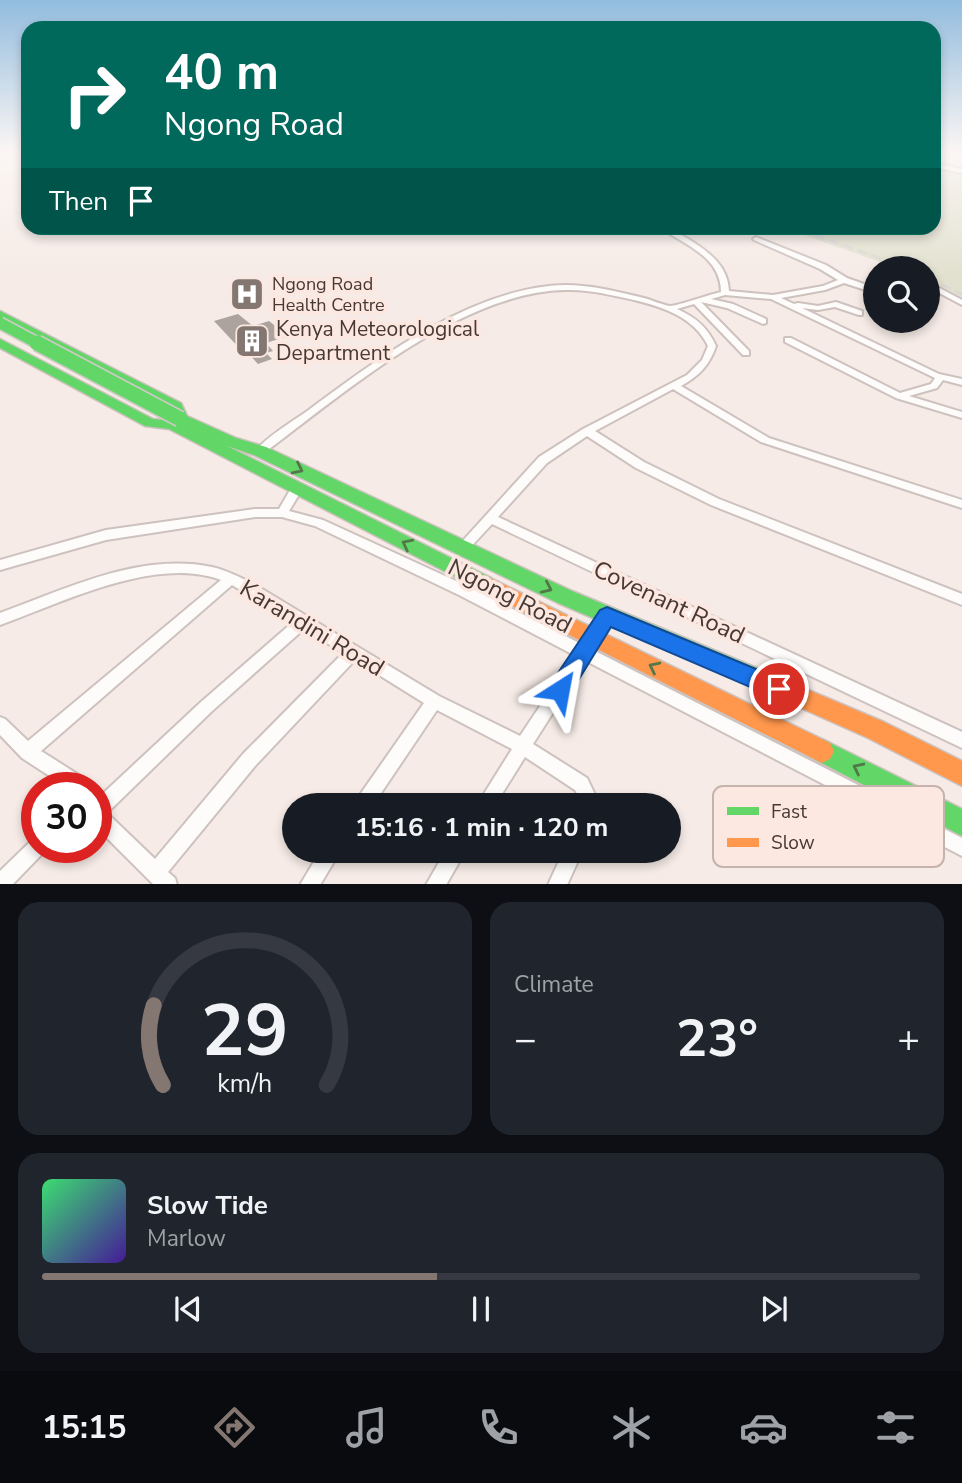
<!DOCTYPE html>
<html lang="en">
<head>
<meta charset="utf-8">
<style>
  body { margin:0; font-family:"Nunito Sans",sans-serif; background:#20242c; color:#f1f3f6; height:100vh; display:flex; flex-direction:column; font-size:26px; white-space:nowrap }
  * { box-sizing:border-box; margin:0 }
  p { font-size:23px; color:#9ea1a6 }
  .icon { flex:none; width:38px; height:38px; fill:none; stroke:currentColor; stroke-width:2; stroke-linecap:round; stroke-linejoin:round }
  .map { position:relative; height:884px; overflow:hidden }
  .drawer { display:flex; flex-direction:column; gap:18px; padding:18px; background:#0d0f14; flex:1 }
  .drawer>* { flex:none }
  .hud { position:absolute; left:21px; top:21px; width:920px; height:214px; border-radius:21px; box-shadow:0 4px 10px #0003; background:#00695c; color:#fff; overflow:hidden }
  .controls { position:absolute; left:863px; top:256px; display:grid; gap:14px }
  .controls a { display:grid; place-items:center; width:77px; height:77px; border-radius:50%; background:#171b24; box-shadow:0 4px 10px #0003; font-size:35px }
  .speed { position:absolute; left:21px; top:772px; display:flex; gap:14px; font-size:35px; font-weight:700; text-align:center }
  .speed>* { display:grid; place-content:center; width:91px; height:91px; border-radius:50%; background:#171b24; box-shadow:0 4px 10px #0003; line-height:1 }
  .speed .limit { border:10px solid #d22; background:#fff; color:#111 }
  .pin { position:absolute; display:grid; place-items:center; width:60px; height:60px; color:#fff; margin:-30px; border:4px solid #fff; border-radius:50%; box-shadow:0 2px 7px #0007 }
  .me { position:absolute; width:77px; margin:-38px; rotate:34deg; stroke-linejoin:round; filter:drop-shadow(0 0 5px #0008) }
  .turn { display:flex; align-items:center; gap:24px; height:147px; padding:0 28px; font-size:32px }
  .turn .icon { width:91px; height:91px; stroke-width:2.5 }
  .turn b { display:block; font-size:49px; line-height:60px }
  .then { display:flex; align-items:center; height:66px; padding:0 28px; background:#0003; gap:14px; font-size:26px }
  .big { font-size:52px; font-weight:700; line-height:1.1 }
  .drawer .widget { flex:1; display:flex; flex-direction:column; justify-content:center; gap:10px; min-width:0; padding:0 24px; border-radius:21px; background:#20242c }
  .drawer .dial { align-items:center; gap:0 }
  .dial svg { height:182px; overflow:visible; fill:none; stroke:#363941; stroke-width:7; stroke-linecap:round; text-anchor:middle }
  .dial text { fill:#f1f3f6; stroke:none }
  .song { display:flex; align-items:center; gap:21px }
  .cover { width:84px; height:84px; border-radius:10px; background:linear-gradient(135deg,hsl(140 70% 55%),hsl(260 70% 35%)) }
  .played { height:7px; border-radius:4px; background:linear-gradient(90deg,#847772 45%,#363941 45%) }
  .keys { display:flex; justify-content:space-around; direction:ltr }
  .heat { display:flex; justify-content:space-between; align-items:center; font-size:38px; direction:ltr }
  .drawer .tiles { flex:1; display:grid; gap:18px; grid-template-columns:1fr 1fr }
  .widget:last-child { grid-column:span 2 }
  .trip { position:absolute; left:282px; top:793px; width:399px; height:70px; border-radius:35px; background:#171b24; box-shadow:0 4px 10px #0003; font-weight:700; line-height:70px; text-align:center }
  .dock { display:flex; height:112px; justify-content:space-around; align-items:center; background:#090b0e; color:#9ea1a6 }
  .dock .icon { width:49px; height:49px }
  .dock .current { color:#847772 }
  .dock b { font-size:32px; color:#f1f3f6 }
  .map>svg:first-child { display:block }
  .green { fill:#e2e1cf }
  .building { fill:#ada39e }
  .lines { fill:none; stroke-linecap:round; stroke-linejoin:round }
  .street-casing { stroke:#cdc2be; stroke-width:4 }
  .fast-casing { stroke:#cdc2be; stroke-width:3 }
  .slow-casing { stroke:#cdc2be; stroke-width:3 }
  .street { fill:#fefcfb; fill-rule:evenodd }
  .fast { fill:#63d668; fill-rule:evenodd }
  .slow { fill:#ff974d; fill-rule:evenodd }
  .rail-far1 { stroke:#dad7d5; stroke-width:2; stroke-dasharray:8 4.5; stroke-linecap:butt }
  .rail { stroke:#dad7d5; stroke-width:2.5; stroke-dasharray:10 5; stroke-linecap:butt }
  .fast-bridge-far1-casing { stroke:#d0c9c6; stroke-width:14; stroke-linecap:butt }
  .fast-bridge-casing { stroke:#d0c9c6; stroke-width:18; stroke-linecap:butt }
  .fast-bridge-far1 { stroke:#63d668; stroke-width:11 }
  .fast-bridge { stroke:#63d668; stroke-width:15 }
  .oneway { stroke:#527849 }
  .route { fill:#1a73e8; stroke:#114b97; stroke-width:2 }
  .labels { text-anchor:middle; stroke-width:7; stroke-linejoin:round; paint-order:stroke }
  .far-poi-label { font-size:18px; fill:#463934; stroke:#fce8e0; text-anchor:start }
  .poi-label { font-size:21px; fill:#463934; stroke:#fce8e0; text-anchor:start }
  .near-street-label { font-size:24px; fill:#463934; stroke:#fce8e0 }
  .key { fill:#fce8e0; stroke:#c5b4ac; stroke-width:2 }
  .key-label { font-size:19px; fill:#463934 }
</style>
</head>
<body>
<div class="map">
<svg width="962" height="885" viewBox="0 0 962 885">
  <rect width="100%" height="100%" fill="#f6ebe6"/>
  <path class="green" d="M940,168l22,6v126l-34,-18v-14h-31l-113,-40h150l1,-58z"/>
  <path class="building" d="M238,314l15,12 16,-5 19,15 -22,7 7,8 -7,2 6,6 -14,5 -13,-14 -3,1 -28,-30z"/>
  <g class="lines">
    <g class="street-casing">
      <path id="street" d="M934,163l28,6v4l-28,-6z
        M670,232c7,0 13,4 20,8 19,12 38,26 39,51l44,4 50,-9 15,-6 -18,-11 -66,-29 -1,-1 3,-2 70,28 21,13 28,10v5l-31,-10 -19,7 -44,8 13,6 4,-1 20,3 18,-4 26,9v4h-3l-24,-8 -17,3 -16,-2 137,66 23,5v6l-19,-5 -6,8 -28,8 53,16v6l-66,-20 -111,-56v-4h6l109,55 31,-9 4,-6 -164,-79 -46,-4 -14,4 22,5 33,15v4l-3,1 -36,-16 -26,-6 48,49v4h-6l-49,-51 -17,5c19,8 31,19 39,37 -7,20 -17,30 -35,40l88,52 193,62v8l-201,-66 -88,-53 -78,42 49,31 75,37 243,95v11l-251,-100 -75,-37 -49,-32 -40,27 -49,54 464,215v16l-470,-224 -26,28 -4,2 -4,-2 -2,-3 2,-3 81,-89 44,-28 104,-54 15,-15 6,-14c-14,-29 -45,-39 -74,-46 -23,-5 -46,-11 -69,-10 -104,2 -221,103 -301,163l-4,1 -5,-3c14,-16 37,-29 55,-42 70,-52 164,-122 255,-124 27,0 54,7 79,13 8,2 18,7 26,8 7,0 41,-12 51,-14 0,-31 -28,-44 -51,-58z
        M928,282l34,18v5l-34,-18z
        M297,484l4,1 2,3 -14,23 34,9 146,67 112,57 21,-32 5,-2 5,2 2,4 -2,4 -19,30 369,188v18l-376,-195 -53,83 54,34 13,27h-17l-8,-15 -50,-33 -30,48h-18l35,-56 -75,-39 -64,95h-18l2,-6 67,-96 -69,-43 -100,106 -87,106 7,6 2,7h-23l-58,-58v-27l105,-98 92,-80 -61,-37 -191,166 49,31 2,6h-24l-46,-30 -22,-23v-18l5,2 23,22 193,-161c-65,-25 -160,23 -221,45v-12c66,-24 140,-61 212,-46 14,3 27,10 40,16l187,113 81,40 54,-81 -115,-60 -144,-69 -33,-9h-27l-149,23 -106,30v-10l106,-30 149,-21h24l14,-24zM304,629l39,24 -100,101 -88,105 -48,-46 104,-101z
        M37,838v9h9l-3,6 -31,32h-12v-14l31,-30z
        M321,850h20l-21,35h-20z
        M446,850h20l-20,35h-20z
        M564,850h19l-16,35h-19z"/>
    </g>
    <g class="fast-casing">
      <path id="fast" d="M0,311l181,92 6,13 49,22 30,9 306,144 209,87 3,7 -3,7 -8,3 -8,-3 -207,-89 -304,-148 -27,-9 264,132 3,5 -3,5 -7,3 -7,-3 -308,-159 -24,-3 -145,-78v-9l153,80 21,2 -5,-13 -169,-88z
        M822,739l140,70v27l-148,-77 -4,-8 4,-8z"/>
    </g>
    <g class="slow-casing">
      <path id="slow" d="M484,575l346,168 4,8 -4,8 -8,4 -8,-4 -337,-171 -3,-5 3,-5z
        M773,675l111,47 78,39v25l-94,-48 -103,-46 -3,-7 3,-7z"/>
    </g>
    <use href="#street" class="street"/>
    <use href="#fast" class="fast"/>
    <use href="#slow" class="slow"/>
    <path class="rail-far1" d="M794,228l25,9"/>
    <path class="rail" d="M815,235l92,33
      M928,278l34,16"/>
    <g class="fast-bridge-far1-casing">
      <path id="fast-bridge-far1" d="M0,323l41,22"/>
    </g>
    <g class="fast-bridge-casing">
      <path id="fast-bridge" d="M37,343l143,76"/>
    </g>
    <use href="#fast-bridge-far1" class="fast-bridge-far1"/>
    <use href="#fast-bridge" class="fast-bridge"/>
  </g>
  <defs><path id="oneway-chevron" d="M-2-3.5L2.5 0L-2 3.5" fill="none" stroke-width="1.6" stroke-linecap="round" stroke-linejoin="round" transform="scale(1.75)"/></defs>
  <g class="oneway">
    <use href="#oneway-chevron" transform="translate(298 469) rotate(26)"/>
    <use href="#oneway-chevron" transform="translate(407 544) rotate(-153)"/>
    <use href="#oneway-chevron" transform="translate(547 588) rotate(25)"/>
    <use href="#oneway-chevron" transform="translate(654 667) rotate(-154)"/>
    <use href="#oneway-chevron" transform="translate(858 768) rotate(-154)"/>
  </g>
  <linearGradient id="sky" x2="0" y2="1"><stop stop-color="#92bcde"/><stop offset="0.55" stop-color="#fbf6f4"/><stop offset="1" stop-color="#fbf6f4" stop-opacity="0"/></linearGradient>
  <rect width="962" height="276" fill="url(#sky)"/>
  <path class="route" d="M607,607l180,75 3,7 -3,7 -8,3 -8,-3 -160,-69 -43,70 -8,3 -8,-3 -3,-7 3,-8 48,-72z"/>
  <defs>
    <g id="hospital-square" transform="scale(1.75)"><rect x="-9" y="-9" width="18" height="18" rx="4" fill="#847772" stroke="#fce8e0"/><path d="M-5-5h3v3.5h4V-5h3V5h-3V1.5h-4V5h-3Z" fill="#fff"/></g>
    <g id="building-square" transform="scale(1.75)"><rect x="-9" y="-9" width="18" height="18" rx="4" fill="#847772" stroke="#fce8e0"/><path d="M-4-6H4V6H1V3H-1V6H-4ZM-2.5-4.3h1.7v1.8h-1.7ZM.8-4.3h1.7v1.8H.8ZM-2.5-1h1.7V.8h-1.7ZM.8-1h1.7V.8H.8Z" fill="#fff"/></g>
  </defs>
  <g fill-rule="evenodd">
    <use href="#hospital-square" x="247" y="294"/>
    <use href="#building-square" x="252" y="341"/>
  </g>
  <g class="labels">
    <g class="far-poi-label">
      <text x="272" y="290">Ngong Road<tspan x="272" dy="21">Health Centre</tspan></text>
    </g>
    <g class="poi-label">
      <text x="276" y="336">Kenya Meteorological<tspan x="276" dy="24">Department</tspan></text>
    </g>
    <g class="near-street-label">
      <text transform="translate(510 596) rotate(27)" y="8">Ngong Road</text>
      <text transform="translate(669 602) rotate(25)" y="8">Covenant Road</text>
      <text transform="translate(312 628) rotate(31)" y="8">Karandini Road</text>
    </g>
  </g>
  <rect x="713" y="786" width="231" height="81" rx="10" class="key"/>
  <rect x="727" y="807" width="32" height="8" fill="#63d668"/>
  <rect x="727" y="838" width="32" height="9" fill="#ff974d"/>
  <g class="key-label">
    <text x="771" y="818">Fast</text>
    <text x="771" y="849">Slow</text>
  </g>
</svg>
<div class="controls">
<a><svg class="icon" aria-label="search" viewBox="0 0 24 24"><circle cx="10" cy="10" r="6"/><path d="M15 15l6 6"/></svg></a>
</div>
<div class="speed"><div class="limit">30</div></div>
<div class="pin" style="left:779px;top:689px;background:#d93025"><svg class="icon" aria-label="arrive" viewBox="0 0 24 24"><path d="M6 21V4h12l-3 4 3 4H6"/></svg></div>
<svg class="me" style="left:560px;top:690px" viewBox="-20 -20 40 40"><path d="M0-17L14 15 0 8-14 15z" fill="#1a73e8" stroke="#fff" stroke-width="4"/></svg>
<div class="trip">15:16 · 1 min · 120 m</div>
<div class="hud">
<div class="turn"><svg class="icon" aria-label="right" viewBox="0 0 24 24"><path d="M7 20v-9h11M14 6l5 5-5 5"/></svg><div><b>40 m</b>Ngong Road</div></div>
<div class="then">Then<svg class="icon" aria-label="arrive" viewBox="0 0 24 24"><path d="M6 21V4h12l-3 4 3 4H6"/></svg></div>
</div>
</div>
<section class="drawer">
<div class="tiles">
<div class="widget dial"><svg viewBox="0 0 100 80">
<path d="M14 69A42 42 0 1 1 86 69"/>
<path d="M14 69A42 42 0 0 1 10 34" stroke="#847772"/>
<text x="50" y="56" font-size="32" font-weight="700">29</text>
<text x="50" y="72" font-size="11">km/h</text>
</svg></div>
<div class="widget"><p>Climate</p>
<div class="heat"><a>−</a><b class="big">23°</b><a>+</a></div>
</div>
<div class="widget">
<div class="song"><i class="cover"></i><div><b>Slow Tide</b><p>Marlow</p></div></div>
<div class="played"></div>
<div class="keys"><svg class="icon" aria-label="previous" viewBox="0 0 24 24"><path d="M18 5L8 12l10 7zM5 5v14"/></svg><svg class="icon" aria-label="pause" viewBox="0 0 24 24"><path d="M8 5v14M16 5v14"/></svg><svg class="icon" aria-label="next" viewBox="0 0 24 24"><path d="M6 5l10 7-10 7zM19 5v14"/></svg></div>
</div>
</div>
</section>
<nav class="dock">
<b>15:15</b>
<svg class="icon current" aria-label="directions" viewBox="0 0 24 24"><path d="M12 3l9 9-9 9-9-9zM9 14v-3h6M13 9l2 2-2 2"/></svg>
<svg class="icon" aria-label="music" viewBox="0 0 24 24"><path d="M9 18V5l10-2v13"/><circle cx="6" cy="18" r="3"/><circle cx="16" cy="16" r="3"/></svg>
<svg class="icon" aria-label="phone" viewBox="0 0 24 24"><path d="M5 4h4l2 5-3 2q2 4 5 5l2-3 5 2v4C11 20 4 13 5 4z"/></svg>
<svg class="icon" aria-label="climate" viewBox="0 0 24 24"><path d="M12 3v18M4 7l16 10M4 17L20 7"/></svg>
<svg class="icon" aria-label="car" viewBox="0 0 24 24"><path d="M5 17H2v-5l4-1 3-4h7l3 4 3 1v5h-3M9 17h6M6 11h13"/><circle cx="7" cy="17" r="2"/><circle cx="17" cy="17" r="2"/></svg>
<svg class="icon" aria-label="filters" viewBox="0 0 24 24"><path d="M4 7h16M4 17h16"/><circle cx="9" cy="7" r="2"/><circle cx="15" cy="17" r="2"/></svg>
</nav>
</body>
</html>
